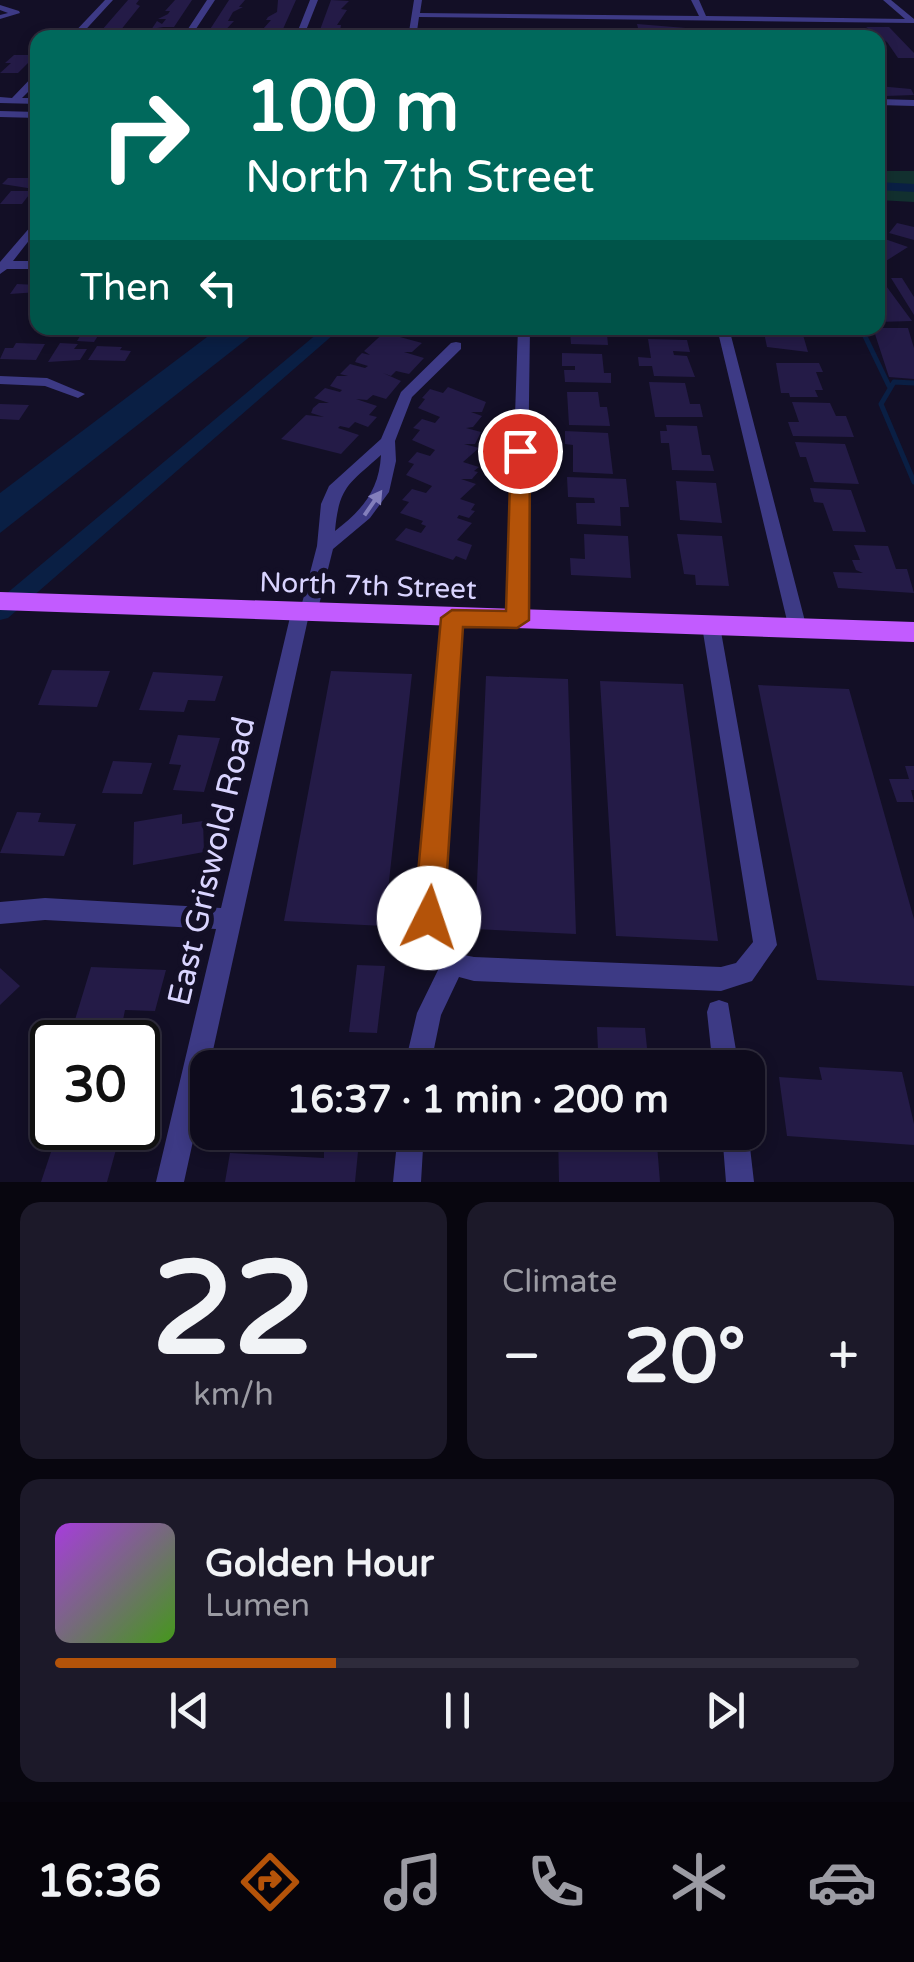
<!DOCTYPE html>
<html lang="en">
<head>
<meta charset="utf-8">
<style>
  body { margin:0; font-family:"Varela Round",sans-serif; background:#1c1929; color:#f1f3f6; height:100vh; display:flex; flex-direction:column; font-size:38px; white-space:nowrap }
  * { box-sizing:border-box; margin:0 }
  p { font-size:32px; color:#9b9ba3 }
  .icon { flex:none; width:55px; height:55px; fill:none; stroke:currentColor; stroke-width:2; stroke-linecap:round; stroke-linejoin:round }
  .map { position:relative; height:1182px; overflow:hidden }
  .drawer { display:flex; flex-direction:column; gap:20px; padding:20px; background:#08060f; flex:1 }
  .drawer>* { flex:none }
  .hud { position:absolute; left:30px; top:30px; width:855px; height:305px; border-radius:20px; box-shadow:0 5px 15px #0003,0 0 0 2px #2e2b3b; background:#00695c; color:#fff; overflow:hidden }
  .speed { position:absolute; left:30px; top:1020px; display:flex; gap:20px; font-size:50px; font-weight:700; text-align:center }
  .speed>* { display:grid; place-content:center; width:130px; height:130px; border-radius:50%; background:#0e0b1c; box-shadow:0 5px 15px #0003,0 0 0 2px #2e2b3b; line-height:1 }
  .speed .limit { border:5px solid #111; border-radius:15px; background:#fff; color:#111 }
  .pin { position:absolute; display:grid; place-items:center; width:85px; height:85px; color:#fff; margin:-42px; border:5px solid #fff; border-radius:50%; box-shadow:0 2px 10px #0007 }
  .me { position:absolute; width:110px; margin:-55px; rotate:4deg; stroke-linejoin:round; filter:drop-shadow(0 0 8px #0008) }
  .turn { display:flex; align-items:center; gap:35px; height:210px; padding:0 50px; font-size:45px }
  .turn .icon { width:130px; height:130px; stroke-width:2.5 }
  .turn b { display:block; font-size:70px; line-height:85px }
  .then { display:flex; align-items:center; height:95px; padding:0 50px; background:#0003; gap:20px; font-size:38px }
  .big { font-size:75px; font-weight:800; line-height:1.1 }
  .drawer .card { flex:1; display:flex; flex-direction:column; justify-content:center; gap:15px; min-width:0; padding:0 35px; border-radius:20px; background:#1c1929 }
  .drawer .dial { align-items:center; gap:0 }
  .dial b { font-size:130px; line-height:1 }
  .song { display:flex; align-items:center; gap:30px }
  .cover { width:120px; height:120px; border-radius:15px; background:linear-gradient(135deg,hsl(280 70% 55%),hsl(100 70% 35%)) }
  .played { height:10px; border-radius:5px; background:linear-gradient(90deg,#b45309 35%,#2e2b3b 35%) }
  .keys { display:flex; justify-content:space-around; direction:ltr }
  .heat { display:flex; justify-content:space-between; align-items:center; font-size:55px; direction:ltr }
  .drawer .tiles { flex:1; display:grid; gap:20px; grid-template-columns:1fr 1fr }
  .card:last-child { grid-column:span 2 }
  .trip { position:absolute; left:190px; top:1050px; width:575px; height:100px; border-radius:20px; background:#0e0b1c; box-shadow:0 5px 15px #0003,0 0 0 2px #2e2b3b; font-weight:800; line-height:100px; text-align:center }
  .dock { display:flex; height:160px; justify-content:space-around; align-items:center; background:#06040b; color:#9b9ba3 }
  .dock .icon { width:70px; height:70px }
  .dock .on { color:#b45309 }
  .dock b { font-size:45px; color:#f1f3f6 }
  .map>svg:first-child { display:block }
  .green { fill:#12302f }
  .water { fill:#0a1f44 }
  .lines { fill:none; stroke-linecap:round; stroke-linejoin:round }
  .stream { stroke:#0a1f44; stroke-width:5 }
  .canal { fill:#0a1f44; fill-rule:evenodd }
  .building { fill:#241b47 }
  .street { fill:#3d3a85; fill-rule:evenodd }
  .primary { fill:#c25bff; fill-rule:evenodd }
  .oneway { fill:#837fbc }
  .route { fill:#b45309; stroke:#753606; stroke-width:2.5 }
  .labels { text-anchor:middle; stroke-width:10; stroke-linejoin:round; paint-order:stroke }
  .street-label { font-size:28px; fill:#d9d4ff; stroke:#130f26 }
  .near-street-label { font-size:32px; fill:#d9d4ff; stroke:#130f26 }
</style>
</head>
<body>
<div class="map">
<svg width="914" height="1182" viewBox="0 0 914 1182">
  <rect width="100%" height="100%" fill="#130f26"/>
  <path class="green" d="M878,171h36v31l-36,-2z"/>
  <path class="water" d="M219,328h42l-261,205v-40z"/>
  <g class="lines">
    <path class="stream" d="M861,328l28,58
      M914,383l-20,-1 -13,22 33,78"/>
    <path class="canal" d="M878,182l36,2v8l-36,-2z
      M324,328h17l-333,290 -8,2v-21z"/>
  </g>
  <path class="building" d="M128,0h11l-3,4 4,2 -24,30 -21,2z
    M175,0h17l-18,27h-17l14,2 -5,8 -19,-1 10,-15 5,3 4,-5h-8l10,-5 2,-3h-5z
    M229,0h16l-6,7h4l-10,5 -5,9h6l-15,16h-14z
    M278,0h18l-17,38h-15l4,-9h-5l8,-9h-5l2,-3 9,-5z
    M331,0l18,1 -8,8 6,1 -10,15h4l-2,13h-22z
    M637,24l49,4 3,6 -50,-2z
    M866,27h23l25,26v5h-16l-11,-16z
    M14,55h22l-18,18h-18l11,-10h-6z
    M878,86l33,3 3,6 -28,1z
    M38,164v20l-4,5 -32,-5 6,-6h20z
    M11,191h21l-10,13h-22z
    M897,223l17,4v13l-25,-7z
    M882,238l26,9 -30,19v-26z
    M878,275l34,46 -34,1z
    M891,278h11l12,19v18z
    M17,284l21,1v7l-28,2z
    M85,328h18l-9,14 -17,-1z
    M389,328h37l-6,5 -13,-3 -7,7 22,6 -10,9h-8l20,6 -15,16 -13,-3 -5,5 -8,-3 18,8 -15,18 -13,-4 -6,5 -11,-1 21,7 -8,9 8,2 -9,10 -13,-5 -6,6 -9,-2 -2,2 21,7 -18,19 -60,-15 25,-24 18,2 -13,-4 2,-5 6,-5h10l-15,-5 11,-10 15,4 2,-2 -12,-4 7,-10h11l-8,-2 10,-10 15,4 3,-2 -13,-4 2,-4 5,-5 8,2 -6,-4z
    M584,328h29l1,6h-7l1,11 -37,-1 -1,-12 15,1z
    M763,328h38l7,24 -41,-5z
    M873,328h35l6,20v31l-25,-2z
    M648,339l39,1 3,12 -17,-1 1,4 13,1 8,21 -41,-1 -2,-10h-13l-1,-9 13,1z
    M16,343l29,1 -9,16 -36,-1 5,-11h8z
    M60,343l18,1 -4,5h13l-7,11 -32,2z
    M97,346l25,1 -2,3 11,1 -6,10 -37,-1z
    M562,353l40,1 2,19h7v10l-46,-1 -1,-12h11v-4h-13z
    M776,363h43l4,9h-7l7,18h-8l3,7h-28l-1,-4h-8z
    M649,382l36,1 5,21h10l3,13h-48z
    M448,387l38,15 -4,10h-11l11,4 -9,11 -7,1 15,4 -6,12h-11l15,4 -16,14 16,5 -5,4 4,1 -6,7h-11l15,5 -16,15 15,5 -4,6 4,1 -6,7 -10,-3 -2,3 15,5 -15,17 15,5 -6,15 -10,-4 -3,4 -58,-20 11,-12 15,5 5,-7 -5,-2 2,-3 -23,-8 9,-11 -7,-2 10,-11 14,4 6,-7 -26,-11 8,-11 -6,-2 9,-10 13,4 5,-6 -23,-10 8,-10 -7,-2 9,-9 13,4 5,-6 -22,-9 7,-9 -3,-1 8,-9 13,4z
    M567,392h31l2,15h7l3,19 -41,-1z
    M792,402l38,1 6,13h10l8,21 -61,-1 -5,-14h11z
    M0,404l29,1 -10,15 -19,-1z
    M666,425l31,1 5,29h8l4,16 -42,-1 -3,-27h-8l-1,-12h7z
    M565,431l43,2 5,41 -40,-2v-27l-8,-1z
    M795,442l50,2 14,40 -45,-2 -8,-25h-6z
    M567,477l59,2 3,28h-9l1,19 -44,-2 -1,-21h19l-1,-5 -26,-1z
    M676,481l40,2 6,40 -42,-3z
    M810,488l41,2 15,42 -33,-1 -10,-28 -9,-1z
    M584,534l44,2 3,42 -60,-3 -1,-17 15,1z
    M677,534l45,2 7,50 -33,-1 -1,-10 -11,-1z
    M854,545l34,1 8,23h11l7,24 -76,-5 -5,-16 30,1 -7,-3 -4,-10h8z
    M52,670l58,1 -13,36 -59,-2z
    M331,671l81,3 -28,252 -100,-5z
    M153,672l70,4 -8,25 -27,-1 -4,12 -45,-2z
    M486,676l82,3 8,255 -101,-5z
    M600,681l83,3 35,257 -102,-5z
    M758,685l91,4 65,230v67l-97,-6z
    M178,735l42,3 -16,54 -31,-2 8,-25 -12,-1z
    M113,761l39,2 -10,31 -40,-1z
    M905,766h9v24h-3l3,12h-17l-8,-23h20z
    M17,812l24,1 -3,9 38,2 -12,32 -64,-3z
    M182,814v10l21,-3 1,31 -71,13 1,-43z
    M357,965l28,1 -8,67 -28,-1z
    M91,967l75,3 -11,41 -30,-1 -3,15 -48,-2z
    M0,968l20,18 -20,19z
    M597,1027l48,1 4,40h-76l-1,-17h26z
    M819,1067l83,5 12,52v21l-127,-9 -8,-59 43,3z
    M75,1128h47l-15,54h-66l13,-39h16z
    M248,1132h112l-5,50h-130l5,-29 94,5v-6l-79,-4z
    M558,1132h98l4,50h-101z"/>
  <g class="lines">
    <path class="street" d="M105,0h8l-35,38h-9z
      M207,0h8l-25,38h-8z
      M310,0h8l-15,38h-8z
      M414,0h8l-2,13 279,3 -8,-16h8l7,16 199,3 -22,-19h8l23,19v4l-495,-6 -3,21h-8z
      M0,5l19,6 1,2 -20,6v-4l8,-2 -8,-3z
      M35,74h3v8l-16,16h16v6l-38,-1v-6l12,1z
      M878,99l36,1v6l-36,-1z
      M0,111l38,1v6l-38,-1z
      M38,218v11l-25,32h25v8h-31l-7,5v-12z
      M518,328h12l-4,291 -3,5h-12l-3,-5z
      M717,328h12l78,301 -3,5h-12l-3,-5z
      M456,342l5,1v6l-49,48 -17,44 1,20 -7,31 -19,26 -37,31 -16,64 -3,5 -6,1 -124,563h-28l60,-253 -171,-9 -45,4v-22l45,-4 176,10 70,-295 3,-5 7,-1 16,-61 4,-42 8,-18 52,-47 20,-47 50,-49zM381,455c-2,36 -19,55 -46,76 4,-45 14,-47 46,-76z
      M0,376l47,2 38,16 -7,4 -33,-12 -45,-2z
      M452,611l9,7 -20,300 5,26 13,10 15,3 247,10 15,-4 17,-21 -51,-316 3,-5h12l3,5 57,319 -25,36 -31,10 -247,-10 -15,-4 -18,38 -11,53h-26l13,-55 22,-45c-17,-13 -18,-30 -22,-50l26,-300z
      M719,1000l9,3 11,65h-26l-6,-56 3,-9z
      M748,1130l6,52h-28l-4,-50h26z
      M398,1132h26l-3,50h-28z"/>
    <path class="primary" d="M0,592l914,30v20l-914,-32z"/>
  </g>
  <defs><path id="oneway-solid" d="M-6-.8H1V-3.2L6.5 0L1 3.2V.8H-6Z" transform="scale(2.5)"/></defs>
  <use class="oneway" href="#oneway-solid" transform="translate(373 503) rotate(-55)"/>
  <path class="route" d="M520,445l10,6 -1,169 -12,8 -54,-1 -19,291 -4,9 -11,5 -10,-5 -5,-9 27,-300 11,-8 54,1 5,-160z"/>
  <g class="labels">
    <g class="street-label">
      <text transform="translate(368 585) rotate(2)" y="10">North 7th Street</text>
    </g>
    <g class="near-street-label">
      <text transform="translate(211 861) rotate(-77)" y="11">East Griswold Road</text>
    </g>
  </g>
</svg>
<div class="speed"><div class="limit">30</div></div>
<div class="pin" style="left:520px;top:451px;background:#d93025"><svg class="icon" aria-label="arrive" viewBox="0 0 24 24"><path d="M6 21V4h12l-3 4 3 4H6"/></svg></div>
<svg class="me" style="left:429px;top:918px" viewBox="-20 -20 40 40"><circle r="19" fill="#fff"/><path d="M0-13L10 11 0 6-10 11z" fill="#b45309"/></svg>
<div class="trip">16:37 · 1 min · 200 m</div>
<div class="hud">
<div class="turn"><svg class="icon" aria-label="right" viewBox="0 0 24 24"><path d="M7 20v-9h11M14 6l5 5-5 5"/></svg><div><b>100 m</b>North 7th Street</div></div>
<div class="then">Then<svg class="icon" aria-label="left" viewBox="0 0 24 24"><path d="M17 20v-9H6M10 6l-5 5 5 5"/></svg></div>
</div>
</div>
<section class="drawer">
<div class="tiles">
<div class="card dial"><b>22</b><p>km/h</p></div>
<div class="card"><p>Climate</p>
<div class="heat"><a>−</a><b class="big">20°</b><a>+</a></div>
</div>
<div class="card">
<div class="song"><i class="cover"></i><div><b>Golden Hour</b><p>Lumen</p></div></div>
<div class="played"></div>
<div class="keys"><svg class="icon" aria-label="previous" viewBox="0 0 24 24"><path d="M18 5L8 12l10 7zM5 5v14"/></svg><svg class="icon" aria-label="pause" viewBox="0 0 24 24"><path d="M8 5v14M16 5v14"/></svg><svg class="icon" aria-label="next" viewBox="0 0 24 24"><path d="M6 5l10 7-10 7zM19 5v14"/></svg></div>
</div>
</div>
</section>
<nav class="dock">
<b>16:36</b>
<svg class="icon on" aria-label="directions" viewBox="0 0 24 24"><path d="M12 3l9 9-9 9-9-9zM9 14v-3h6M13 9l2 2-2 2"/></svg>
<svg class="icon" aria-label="music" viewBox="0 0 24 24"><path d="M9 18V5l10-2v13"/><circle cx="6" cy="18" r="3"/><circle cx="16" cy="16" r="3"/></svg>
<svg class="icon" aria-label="phone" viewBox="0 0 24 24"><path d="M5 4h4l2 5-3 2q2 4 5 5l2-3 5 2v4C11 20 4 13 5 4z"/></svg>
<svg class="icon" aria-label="climate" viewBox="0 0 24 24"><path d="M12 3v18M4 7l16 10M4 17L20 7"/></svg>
<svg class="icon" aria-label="car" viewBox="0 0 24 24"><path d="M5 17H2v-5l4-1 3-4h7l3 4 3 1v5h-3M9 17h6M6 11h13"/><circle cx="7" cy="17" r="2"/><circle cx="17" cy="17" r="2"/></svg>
</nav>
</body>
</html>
